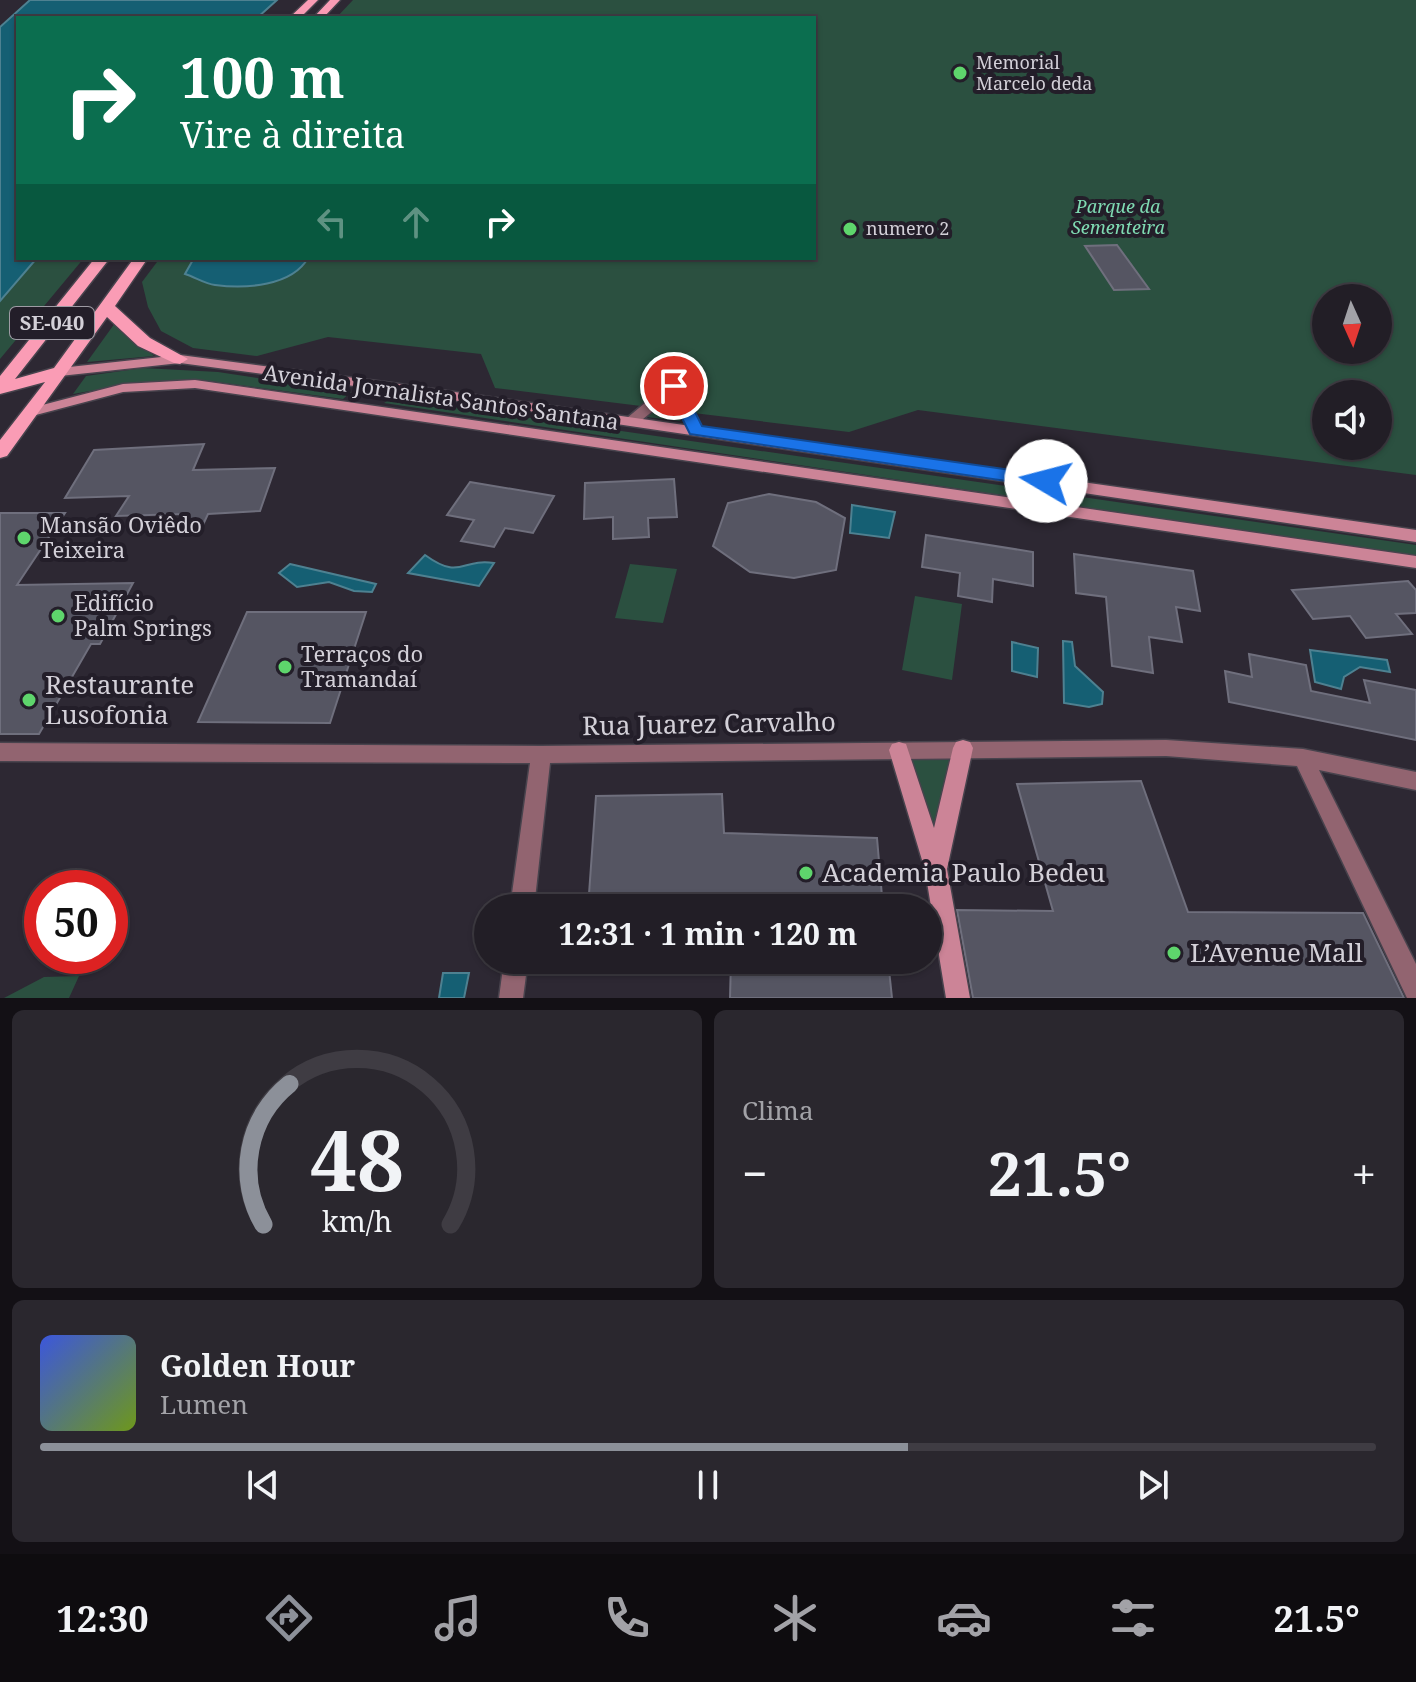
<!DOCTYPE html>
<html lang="pt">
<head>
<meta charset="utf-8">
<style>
  body { margin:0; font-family:"Noto Serif",serif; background:#2a272e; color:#f1f3f6; height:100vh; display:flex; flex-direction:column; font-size:30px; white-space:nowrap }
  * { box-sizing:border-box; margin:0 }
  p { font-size:26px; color:#a2a2a7 }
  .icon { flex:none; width:44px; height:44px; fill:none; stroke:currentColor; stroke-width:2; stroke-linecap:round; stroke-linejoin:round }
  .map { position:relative; height:998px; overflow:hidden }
  .sheet { display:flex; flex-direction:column; gap:12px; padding:12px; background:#131015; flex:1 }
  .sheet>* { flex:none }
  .top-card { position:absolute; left:16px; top:16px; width:800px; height:244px; border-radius:0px; box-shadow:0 2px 6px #0004,0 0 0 2px #3f3c43; background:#0b6e4f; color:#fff; overflow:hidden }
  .needle { width:52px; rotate:177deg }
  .tools { position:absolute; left:1312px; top:284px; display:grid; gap:16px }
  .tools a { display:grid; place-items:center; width:80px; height:80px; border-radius:50%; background:#221e26; box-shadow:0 2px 6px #0004,0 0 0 2px #3f3c43; font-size:40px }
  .speed { position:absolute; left:24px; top:870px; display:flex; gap:16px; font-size:40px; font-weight:700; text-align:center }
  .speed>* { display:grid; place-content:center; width:104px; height:104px; border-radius:50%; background:#221e26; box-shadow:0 2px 6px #0004,0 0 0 2px #3f3c43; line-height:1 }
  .speed .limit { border:12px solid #d22; background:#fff; color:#111 }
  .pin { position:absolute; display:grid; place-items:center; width:68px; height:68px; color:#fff; margin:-34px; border:4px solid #fff; border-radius:50%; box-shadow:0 2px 8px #0007 }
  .me { position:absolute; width:88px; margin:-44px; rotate:278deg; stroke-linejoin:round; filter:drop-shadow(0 0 6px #0008) }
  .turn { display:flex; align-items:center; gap:28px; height:168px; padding:0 32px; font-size:36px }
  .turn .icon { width:104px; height:104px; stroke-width:2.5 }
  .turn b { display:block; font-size:56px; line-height:68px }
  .lanes { display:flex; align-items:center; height:76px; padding:0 32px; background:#0003; justify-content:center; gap:40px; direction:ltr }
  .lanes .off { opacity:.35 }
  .big { font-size:60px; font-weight:700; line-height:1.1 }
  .sheet .tile { flex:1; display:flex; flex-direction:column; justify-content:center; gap:12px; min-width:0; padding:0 28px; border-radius:12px; background:#2a272e }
  .sheet .dial { align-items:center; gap:0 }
  .dial svg { height:208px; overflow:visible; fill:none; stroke:#3f3c43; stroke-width:7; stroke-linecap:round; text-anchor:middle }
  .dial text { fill:#f1f3f6; stroke:none }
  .song { display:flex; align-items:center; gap:24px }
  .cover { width:96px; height:96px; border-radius:12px; background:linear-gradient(135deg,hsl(230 70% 55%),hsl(80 70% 35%)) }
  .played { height:8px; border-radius:4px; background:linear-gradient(90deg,#8c9099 65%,#3f3c43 65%) }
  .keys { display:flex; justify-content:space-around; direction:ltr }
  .heat { display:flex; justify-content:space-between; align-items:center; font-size:44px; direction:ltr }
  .sheet .tiles { flex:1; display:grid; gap:12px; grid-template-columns:1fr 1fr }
  .tile:last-child { grid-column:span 2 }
  .trip { position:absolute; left:474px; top:894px; width:468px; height:80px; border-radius:40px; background:#221e26; box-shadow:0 2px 6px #0004,0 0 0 2px #3f3c43; font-weight:700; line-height:80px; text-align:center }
  .tabs { display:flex; height:128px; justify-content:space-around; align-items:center; background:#0e0c0f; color:#a2a2a7 }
  .tabs .icon { width:56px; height:56px }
  .tabs .selected { color:#8c9099 }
  .tabs b { font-size:36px; color:#f1f3f6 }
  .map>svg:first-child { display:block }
  .green { fill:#2b5040; fill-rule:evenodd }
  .water { fill:#155f73; stroke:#4e8191; stroke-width:2 }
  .building { fill:#555562; stroke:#6f6f7d; stroke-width:2 }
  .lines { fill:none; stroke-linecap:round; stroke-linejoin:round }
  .street-casing { stroke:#48434d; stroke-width:3 }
  .secondary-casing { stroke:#48434d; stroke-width:3 }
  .primary-casing { stroke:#48434d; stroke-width:3 }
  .street { fill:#926470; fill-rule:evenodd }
  .secondary { fill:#cc8497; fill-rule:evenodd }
  .primary { fill:#fa9cb5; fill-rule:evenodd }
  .route { fill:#1a73e8; stroke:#114b97; stroke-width:2 }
  .poi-dot { fill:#5ed56c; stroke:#231e29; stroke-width:3 }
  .labels { text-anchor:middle; stroke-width:8; stroke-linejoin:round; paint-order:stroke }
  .far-poi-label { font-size:18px; fill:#d3d0d8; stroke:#231e29; text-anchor:start }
  .far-park-label { font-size:18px; font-style:italic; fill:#7fdab2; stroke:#231e29 }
  .shield { fill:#231e29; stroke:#9e9ba4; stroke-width:2 }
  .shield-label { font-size:20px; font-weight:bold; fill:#d3d0d8 }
  .street-label { font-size:22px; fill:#d3d0d8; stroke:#231e29 }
  .poi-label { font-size:22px; fill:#d3d0d8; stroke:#231e29; text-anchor:start }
  .near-poi-label { font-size:26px; fill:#d3d0d8; stroke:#231e29; text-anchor:start }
  .near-street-label { font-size:26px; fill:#d3d0d8; stroke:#231e29 }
</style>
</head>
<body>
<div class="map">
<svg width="1416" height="998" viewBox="0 0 1416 998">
  <rect width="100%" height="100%" fill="#2d2833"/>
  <path class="green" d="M353,0h1063v475l-498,-65 -69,22 -172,-21 3,10 -33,-4 10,-9 -162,-20 -14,-34 -153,-17 -71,19 -64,-8 -32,-17 -13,-24 -6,-25 18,-24h654v-240h-478zM1326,298h52v52h-52zM1326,394h52v52h-52z
    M37,258h47l-84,101v-58z
    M115,323l39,33 -67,6z
    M143,368l75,4 133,20 -8,7 -148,-20 -65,5 -57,10 13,-18z
    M392,398l1024,147v12l-1032,-154z
    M630,564l47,5 -14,54 -48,-5z
    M915,596l47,8 -10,76 -50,-10z
    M963,748l-27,122 -37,-120z
    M79,976l-10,22h-65l40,-21z"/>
  <path class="water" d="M30,0h247l-20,18h-239v240h19l-37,43v-274z
    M194,258h114c-16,28 -62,31 -93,27 -10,-1 -20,-8 -30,-11z
    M852,505l43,7 -6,26 -39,-5z
    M425,555c36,26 36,3 69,8l-15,23 -71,-13z
    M290,564l86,20 -4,8 -18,-1 -25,-9 -32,5 -18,-14z
    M1063,641l9,1 3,24 28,26 -1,12 -13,3 -25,-4z
    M1012,642l26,6 -1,29 -25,-6z
    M1310,650l77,10 3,12 -30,-5 -16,10 -3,12 -26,-7z
    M443,973h26l-5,25h-25z"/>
  <path class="building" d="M1117,245l32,44 -35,1 -29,-44z
    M204,444l-11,26 82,-2 -15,43 -52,3 -6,13 -24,1 5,-14 -67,2 13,-20 -64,2 29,-48z
    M674,479l3,38 -29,1 1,19 -36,2v-22l-29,2 1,-36z
    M470,482l84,14 -21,37 -28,-5 -11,19 -33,-6 13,-21 -27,-5z
    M769,494l47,8 29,16 -9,52 -42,8 -44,-6 -37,-26 15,-43z
    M0,513h65l-48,72 116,-2 -33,61h-9l-52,90h-39z
    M926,535l107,17v34l-40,-7 -1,23 -34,-6 2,-23 -38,-6z
    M1074,554l119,17 7,40 -24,-4 6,35 -33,-5 4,36 -41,-7 -6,-69 -30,-4z
    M1408,581l8,9v23l-20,1 16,20 -46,4 -16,-22 -37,3 -21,-29z
    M247,612h119l-36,111 -132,-1z
    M1249,654l57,11 5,26 59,12 -6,-23 52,10v50l-187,-38 -4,-31 27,6z
    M1141,781l47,131 175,1 41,85h-431l-16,-88 96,1 -36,-127z
    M722,794l2,39 153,5 6,70h-295l8,-112z
    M731,960h157l4,38h-162z"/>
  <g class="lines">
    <g class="street-casing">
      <path id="street" d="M674,382l7,4 22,44 -2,3h-10l-19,-38 -35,29h-10l-2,-3 2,-3 42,-35z
        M1166,740l137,9 113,23v18l-97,-20 97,194v34h-9l-110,-232 -131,-10 -616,7 -16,145h-24l20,-145 -530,-2v-18l541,3z
        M504,960h24l-5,38h-24z"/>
    </g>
    <g class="secondary-casing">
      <path id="secondary" d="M180,355l212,28 1024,147v12l-1024,-151 -212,-28 -120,13 -7,-4 7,-4z
        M195,380l1221,176v12l-1221,-180 -72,4 -91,24 -7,-4 2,-3 96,-25z
        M963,740l7,2 3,6 -26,121 23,129h-24l-21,-128 -36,-120 3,-6 7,-2 7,2 28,84 19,-80 3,-6z"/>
    </g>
    <g class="primary-casing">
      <path id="primary" d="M308,0h10l-18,18h-11z
        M330,0h10l-17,18h-10z
        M95,258h15l-95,121 39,-11 80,-110h14l-33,48 35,32 38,21 -8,5 -6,-1 -36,-17 -31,-29 -100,139 -7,2v-18l45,-58 -45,12v-18z"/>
    </g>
    <use href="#street" class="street"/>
    <use href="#secondary" class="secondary"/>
    <use href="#primary" class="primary"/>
  </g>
  <path class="route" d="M674,381l8,5 20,40 344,49 9,6 -9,6 -356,-53 -24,-48z"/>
  <g class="poi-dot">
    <circle cx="960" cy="73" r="8"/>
    <circle cx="850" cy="229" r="8"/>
    <circle cx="24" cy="538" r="8"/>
    <circle cx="58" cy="616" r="8"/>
    <circle cx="285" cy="667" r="8"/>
    <circle cx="29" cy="700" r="8"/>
    <circle cx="806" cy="873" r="8"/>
    <circle cx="1174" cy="953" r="8"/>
  </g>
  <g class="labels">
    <g class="far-poi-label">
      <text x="976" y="69">Memorial<tspan x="976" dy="21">Marcelo deda</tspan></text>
      <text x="866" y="235">numero 2</text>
    </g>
    <g class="far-park-label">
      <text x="1118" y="213">Parque da<tspan x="1118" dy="21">Sementeira</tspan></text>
    </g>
    <rect class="shield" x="10" y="307" width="84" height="32" rx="6"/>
    <g class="shield-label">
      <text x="52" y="330">SE-040</text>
    </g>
    <g class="street-label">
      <text transform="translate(441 397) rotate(8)" y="8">Avenida Jornalista Santos Santana</text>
    </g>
    <g class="poi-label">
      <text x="40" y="533">Mansão Oviêdo<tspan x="40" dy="25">Teixeira</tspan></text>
      <text x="74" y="611">Edifício<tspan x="74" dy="25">Palm Springs</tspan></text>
      <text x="301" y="662">Terraços do<tspan x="301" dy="25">Tramandaí</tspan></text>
    </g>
    <g class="near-poi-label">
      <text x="45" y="694">Restaurante<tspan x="45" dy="30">Lusofonia</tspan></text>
      <text x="822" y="882">Academia Paulo Bedeu</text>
      <text x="1190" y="962">L’Avenue Mall</text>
    </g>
    <g class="near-street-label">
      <text transform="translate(709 724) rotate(-1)" y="9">Rua Juarez Carvalho</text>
    </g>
  </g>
</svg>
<div class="tools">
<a><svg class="needle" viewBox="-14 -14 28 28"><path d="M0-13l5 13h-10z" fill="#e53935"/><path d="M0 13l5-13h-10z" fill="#a2a2a7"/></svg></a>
<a><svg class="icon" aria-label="sound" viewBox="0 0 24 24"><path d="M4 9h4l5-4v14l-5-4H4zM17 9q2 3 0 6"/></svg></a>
</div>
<div class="speed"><div class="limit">50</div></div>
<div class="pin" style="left:674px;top:386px;background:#d93025"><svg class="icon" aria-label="arrive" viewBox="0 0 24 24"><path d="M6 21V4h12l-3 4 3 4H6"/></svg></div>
<svg class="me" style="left:1046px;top:481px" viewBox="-20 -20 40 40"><circle r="19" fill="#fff"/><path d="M0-13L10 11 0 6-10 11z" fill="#1a73e8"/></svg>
<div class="trip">12:31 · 1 min · 120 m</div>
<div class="top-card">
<div class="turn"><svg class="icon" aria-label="right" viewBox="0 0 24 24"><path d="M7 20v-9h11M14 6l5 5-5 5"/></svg><div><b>100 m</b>Vire à direita</div></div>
<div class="lanes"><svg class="icon off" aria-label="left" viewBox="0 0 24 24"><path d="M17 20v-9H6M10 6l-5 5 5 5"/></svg><svg class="icon off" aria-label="ahead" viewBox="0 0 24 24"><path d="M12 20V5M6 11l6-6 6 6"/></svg><svg class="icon" aria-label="right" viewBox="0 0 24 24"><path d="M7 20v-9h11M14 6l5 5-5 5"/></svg></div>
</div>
</div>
<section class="sheet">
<div class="tiles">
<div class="tile dial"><svg viewBox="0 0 100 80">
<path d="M14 69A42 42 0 1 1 86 69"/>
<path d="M14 69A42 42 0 0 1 24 15" stroke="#8c9099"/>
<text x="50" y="56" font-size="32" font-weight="700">48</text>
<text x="50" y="72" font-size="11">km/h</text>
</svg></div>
<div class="tile"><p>Clima</p>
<div class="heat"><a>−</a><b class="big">21.5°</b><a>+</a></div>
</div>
<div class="tile">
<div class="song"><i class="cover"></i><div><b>Golden Hour</b><p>Lumen</p></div></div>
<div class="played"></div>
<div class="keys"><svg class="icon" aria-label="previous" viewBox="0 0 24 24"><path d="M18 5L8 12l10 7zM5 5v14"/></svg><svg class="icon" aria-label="pause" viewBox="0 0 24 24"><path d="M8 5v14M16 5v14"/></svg><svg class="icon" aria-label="next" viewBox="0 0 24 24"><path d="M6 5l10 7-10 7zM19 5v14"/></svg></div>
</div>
</div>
</section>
<nav class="tabs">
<b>12:30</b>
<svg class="icon selected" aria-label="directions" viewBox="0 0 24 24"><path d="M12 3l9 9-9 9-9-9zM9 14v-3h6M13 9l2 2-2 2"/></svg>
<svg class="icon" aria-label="music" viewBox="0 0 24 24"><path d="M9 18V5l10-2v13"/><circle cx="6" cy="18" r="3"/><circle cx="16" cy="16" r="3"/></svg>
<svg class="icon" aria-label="phone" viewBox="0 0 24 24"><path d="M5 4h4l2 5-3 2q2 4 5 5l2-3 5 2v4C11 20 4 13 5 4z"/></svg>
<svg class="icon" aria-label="climate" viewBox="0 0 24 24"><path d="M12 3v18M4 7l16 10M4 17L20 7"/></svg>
<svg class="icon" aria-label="car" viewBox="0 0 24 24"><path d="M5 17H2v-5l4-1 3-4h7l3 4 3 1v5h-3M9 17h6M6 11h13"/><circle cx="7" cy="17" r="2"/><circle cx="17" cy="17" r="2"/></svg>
<svg class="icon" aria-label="filters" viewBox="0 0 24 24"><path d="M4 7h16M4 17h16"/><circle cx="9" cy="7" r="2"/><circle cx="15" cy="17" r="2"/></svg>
<b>21.5°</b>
</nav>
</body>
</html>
